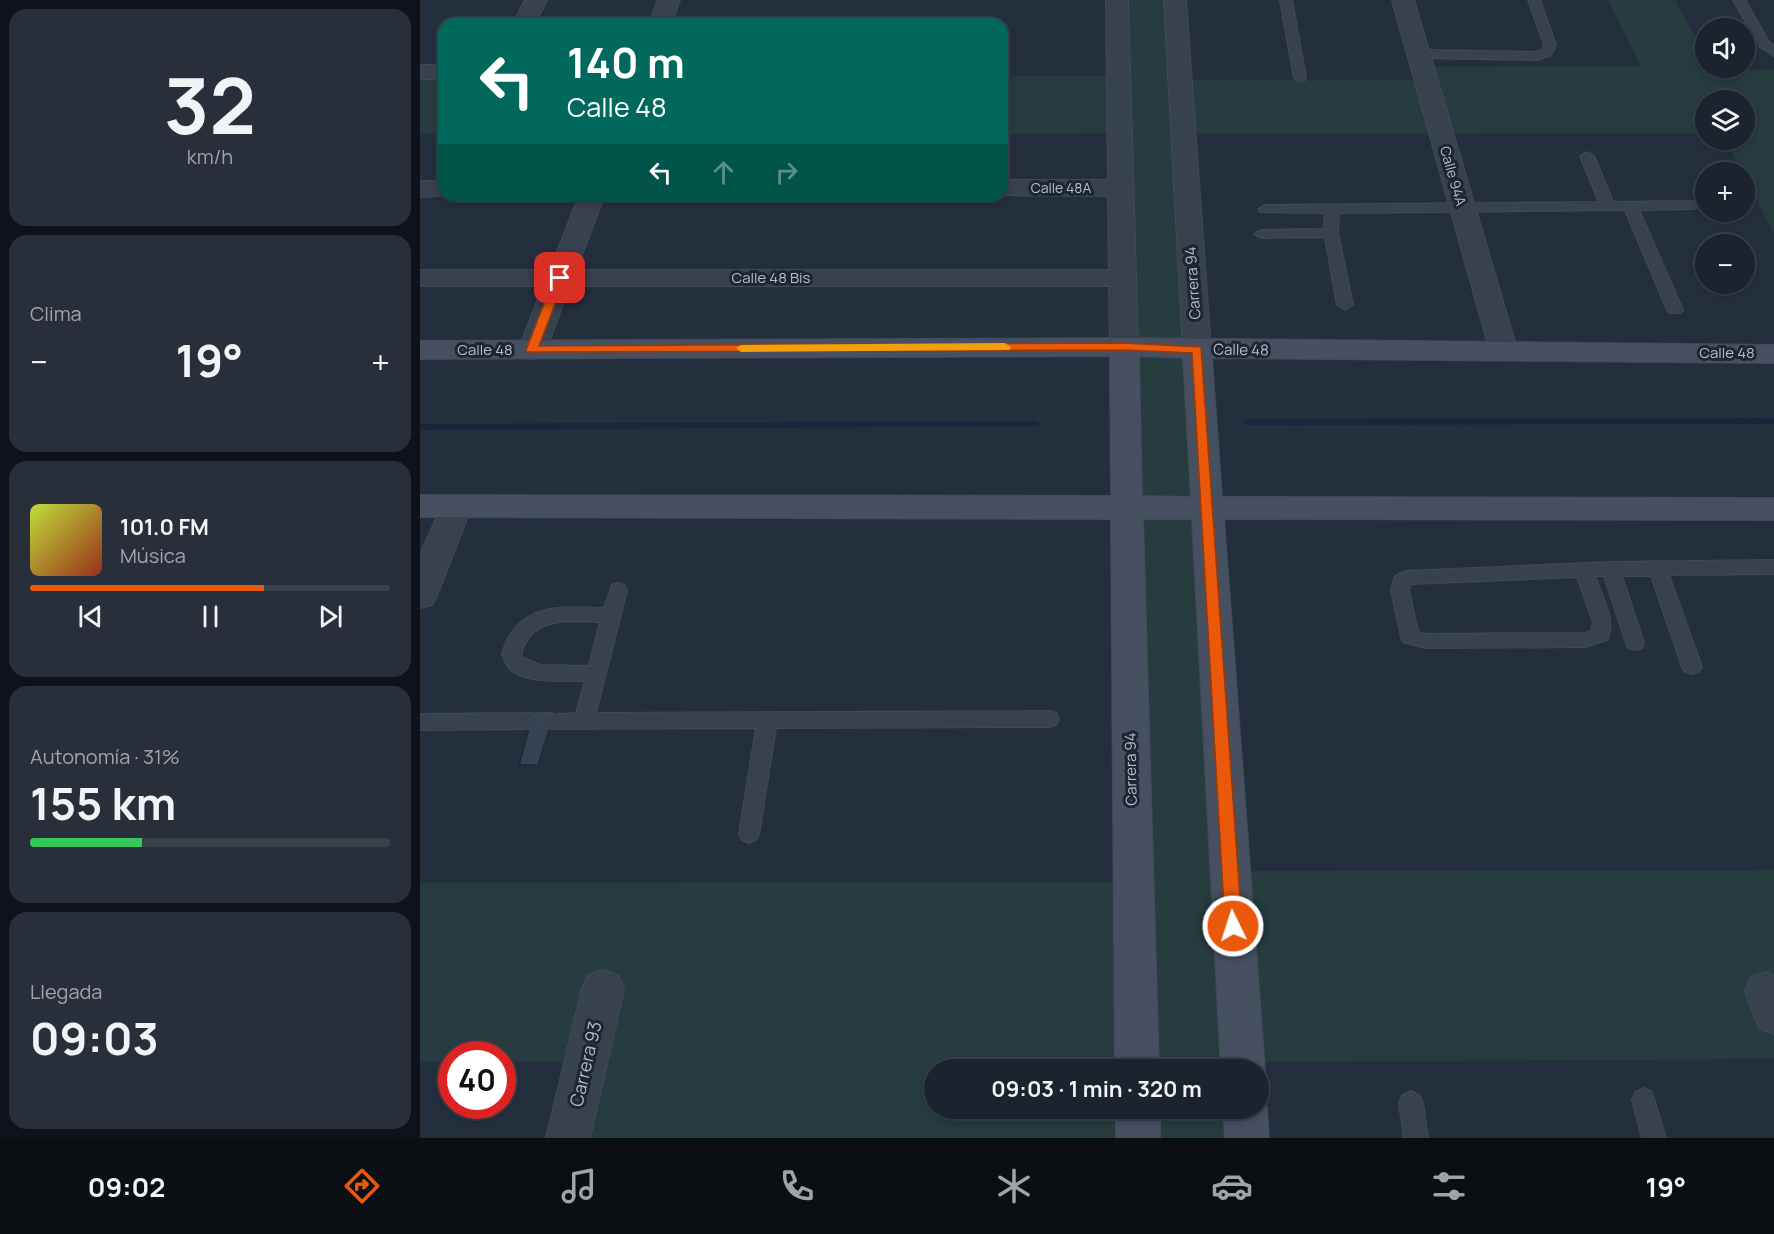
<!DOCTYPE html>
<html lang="es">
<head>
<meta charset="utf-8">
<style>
  body { margin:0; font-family:Manrope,sans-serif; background:#282f3a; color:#f1f3f6; height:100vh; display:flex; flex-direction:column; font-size:22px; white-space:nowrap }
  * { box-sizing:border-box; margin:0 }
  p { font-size:20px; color:#a0a4aa }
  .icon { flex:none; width:33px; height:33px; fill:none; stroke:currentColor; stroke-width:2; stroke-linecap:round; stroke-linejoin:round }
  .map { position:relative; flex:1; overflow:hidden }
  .sheet { display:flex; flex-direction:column; gap:9px; padding:9px; background:#0f1319; width:420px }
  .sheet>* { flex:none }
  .banner { position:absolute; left:18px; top:18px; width:570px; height:183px; border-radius:18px; box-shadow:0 3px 9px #0003,0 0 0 2px #39404a; background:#00695c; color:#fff; overflow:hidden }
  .controls { position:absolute; left:1275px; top:18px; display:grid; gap:12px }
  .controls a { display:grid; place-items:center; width:60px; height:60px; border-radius:50%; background:#1b232e; box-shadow:0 3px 9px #0003,0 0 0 2px #39404a; font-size:30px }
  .speed { position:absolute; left:18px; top:1041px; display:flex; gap:12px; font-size:30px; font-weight:700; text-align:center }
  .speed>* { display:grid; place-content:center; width:78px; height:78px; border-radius:50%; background:#1b232e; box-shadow:0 3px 9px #0003,0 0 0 2px #39404a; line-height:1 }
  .speed .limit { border:9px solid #d22; background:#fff; color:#111 }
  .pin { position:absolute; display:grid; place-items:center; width:51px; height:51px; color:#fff; margin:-26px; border-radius:12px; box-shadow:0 3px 9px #0006 }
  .me { position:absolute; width:66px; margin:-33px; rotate:356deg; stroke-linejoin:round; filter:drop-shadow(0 0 4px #0008) }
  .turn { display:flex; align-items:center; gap:21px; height:126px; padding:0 30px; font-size:27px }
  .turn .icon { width:78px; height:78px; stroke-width:2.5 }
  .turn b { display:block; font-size:42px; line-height:51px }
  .lanes { display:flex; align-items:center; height:57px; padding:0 30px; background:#0003; justify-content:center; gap:30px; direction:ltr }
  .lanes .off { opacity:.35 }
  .big { font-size:45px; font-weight:700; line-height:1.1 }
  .sheet .card { flex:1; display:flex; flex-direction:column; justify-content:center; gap:9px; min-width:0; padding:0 21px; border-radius:18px; background:#282f3a }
  .sheet .dial { align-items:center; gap:0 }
  .dial b { font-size:78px; line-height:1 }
  .song { display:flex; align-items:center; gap:18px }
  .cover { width:72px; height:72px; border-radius:9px; background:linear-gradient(135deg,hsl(70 70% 55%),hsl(10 70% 35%)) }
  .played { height:6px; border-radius:3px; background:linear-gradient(90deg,#ea580c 65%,#39404a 65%) }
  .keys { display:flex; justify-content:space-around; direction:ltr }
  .heat { display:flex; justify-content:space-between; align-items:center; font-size:33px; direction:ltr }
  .charge { height:9px; border-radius:4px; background:linear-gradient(90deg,#34c759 31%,#39404a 0) }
  .trip { position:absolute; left:504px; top:1059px; width:345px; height:60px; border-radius:30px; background:#1b232e; box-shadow:0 3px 9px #0003,0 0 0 2px #39404a; font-weight:700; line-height:60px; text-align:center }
  .dock { display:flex; height:96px; justify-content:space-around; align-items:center; background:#0b0e12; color:#a0a4aa }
  .dock .icon { width:42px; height:42px }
  .dock .current { color:#ea580c }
  .dock b { font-size:27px; color:#f1f3f6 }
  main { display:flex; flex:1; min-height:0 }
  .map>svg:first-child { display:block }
  .green { fill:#263c3f }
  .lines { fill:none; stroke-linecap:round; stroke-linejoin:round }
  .stream { fill:#17263c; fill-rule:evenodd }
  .building { fill:#364354; stroke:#1f2835; stroke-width:1.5 }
  .lane-casing { stroke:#414a57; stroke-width:2 }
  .street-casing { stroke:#414a57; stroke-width:2 }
  .secondary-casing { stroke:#414a57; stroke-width:2 }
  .lane { fill:#38414e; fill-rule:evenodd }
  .street { fill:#38414e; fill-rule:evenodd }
  .secondary { fill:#465061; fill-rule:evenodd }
  .route { fill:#ea580c; stroke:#983908; stroke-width:1.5 }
  .slow { fill:#f59e0b }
  .labels { text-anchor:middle; stroke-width:6; stroke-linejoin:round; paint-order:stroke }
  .far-street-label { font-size:14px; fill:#b4bcc9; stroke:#1d2633 }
  .street-label { font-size:15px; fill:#b4bcc9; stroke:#1d2633 }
  .near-street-label { font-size:18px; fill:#b4bcc9; stroke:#1d2633 }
</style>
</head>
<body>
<main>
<section class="sheet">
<div class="card dial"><b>32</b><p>km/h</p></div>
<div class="card"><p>Clima</p>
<div class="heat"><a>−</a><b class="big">19°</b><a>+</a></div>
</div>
<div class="card">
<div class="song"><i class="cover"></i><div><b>101.0 FM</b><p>Música</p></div></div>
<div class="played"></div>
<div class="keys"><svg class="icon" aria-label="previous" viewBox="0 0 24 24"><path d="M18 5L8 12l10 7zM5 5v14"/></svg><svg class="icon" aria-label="pause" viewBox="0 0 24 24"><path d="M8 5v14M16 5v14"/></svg><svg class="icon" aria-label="next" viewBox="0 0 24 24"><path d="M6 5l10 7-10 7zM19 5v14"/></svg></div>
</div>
<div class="card"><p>Autonomía · 31%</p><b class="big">155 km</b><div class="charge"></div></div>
<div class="card"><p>Llegada</p><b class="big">09:03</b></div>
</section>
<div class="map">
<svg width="1354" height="1138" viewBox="0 0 1354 1138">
  <rect width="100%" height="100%" fill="#242f3e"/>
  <path class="green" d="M697,0h58l6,80h244l-3,-13 219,-1 -33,-66h67l30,55 1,13h6l2,2h60v164l-29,-57 -1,-5h-2l-17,-32h19v-40h-38l-1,33 -521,1 46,737 544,-1v189l-531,3v8h-309v38l311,1 2,29h-679l18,-76h-83l-1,-8h-50l-1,8h-31v-179l714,-1 -15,-749 -117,1v-58h116z
    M0,78h24v56h-24z"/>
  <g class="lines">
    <path class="stream" d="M1354,418v6l-527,1 -5,-3 5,-3z
      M615,421l3,1 2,2 -2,2 -618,4v-6z"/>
  </g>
  <path class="building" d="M114,711h21l-17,54h-19z"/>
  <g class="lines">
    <g class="lane-casing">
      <path id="lane" d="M860,0h12l14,78 -2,3 -4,1 -6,-4z
        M1108,0h12l16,45 -5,10 -13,5 -119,-2 -6,-4 6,-4 117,2 6,-2 2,-5z
        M1313,0h12l24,42 5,4v10l-14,-9z
        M1167,152l7,4 19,46 81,-1 7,4 -7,4 -55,1 44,100 -3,3h-10l-3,-3 -42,-100 -286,3 -1,20 15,72 -8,5 -8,-5 -12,-68 -64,1 -7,-4 7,-4 63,-1 1,-16 -65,-1 -2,-3 7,-4 334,-3 -19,-46z
        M1354,560v14l-105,1 33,92 -3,5 -7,2 -7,-2 -3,-5 -31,-91h-29l22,67 -2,5 -7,2 -7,-2 -2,-5 -22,-67h-9c7,20 22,45 12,64l-22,7 -159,1 -23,-6 -2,-5 -10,-47 4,-14 11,-5 205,-9zM1157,577l16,45 -2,9 -6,2 -159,1 -8,-2 -9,-42 1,-6z
        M198,583l6,2 3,5 -31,123 453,-2 7,2 3,6 -3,6 -7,2 -273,1 -17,106 -3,6 -7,3 -7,-3 -3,-6 17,-106 -204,1 -7,-2 -3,-6 3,-6 31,-2 9,-32c-20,0 -63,3 -77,-14 -2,-3 -4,-9 -6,-13 14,-51 58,-48 102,-46l8,-23zM151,621l29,1 -11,44 -49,-1 -17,-7 -2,-4c7,-25 25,-32 50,-33z
        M110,713l7,2 3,6 -3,6 -7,2 -110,1v-16z
        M1224,1088l8,4 14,46h-24l-10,-38 4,-8z
        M991,1091l8,4 4,8 5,35h-24l-5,-35 4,-8z"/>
    </g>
    <g class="street-casing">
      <path id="street" d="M105,0h22l-12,24h-22z
        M238,0h22l-9,24h-22z
        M686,0h22l10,347 -4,6 -10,3 -10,-3 -4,-6 -1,-61h-539l-24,64 -4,6 -10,3 -10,-3 -4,-6 25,-64h-123v-16h130l29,-75h26l-29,75h533l-1,-74 -108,-1h2v-15h106z
        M744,0h22l25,350 -4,6 -10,3 -10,-3 -4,-6z
        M972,0h22l104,352 -4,6 -10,3 -10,-3 -4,-6z
        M0,65h24v14h-24z
        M0,181h24v14h6l-30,2z
        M36,495l11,3 5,8 -35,90 -5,9 -12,3v-53l25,-57z
        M183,970l15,5 6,14 -34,149h-44l36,-149 6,-14z
        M1346,972l8,3v59l-15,-6 -14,-37 6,-14z"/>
    </g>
    <g class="secondary-casing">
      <path id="secondary" d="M704,338l650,7v18l-562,-5 10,139 552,1v22l-550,-1 41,551 -7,14v-14h-37l-29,-551h-49l16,551h-44l-4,-551 -691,-2v-22l691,1 -1,-140 -690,3v-18zM719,356l44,2 8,139 -49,-1z
        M838,1092l9,16 2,30h-44l-2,-30h35z
        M696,1108h44v30h-44z"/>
    </g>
    <use href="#lane" class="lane"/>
    <use href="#street" class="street"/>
    <use href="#secondary" class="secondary"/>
  </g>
  <path class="route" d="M140,274l5,4 -26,68 585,-3 77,4 41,579 -3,5 -6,2 -5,-2 -3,-5 -33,-573 -68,-3 -597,2 -1,-2 28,-72z"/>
  <path class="slow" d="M585,343l6,4 -1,3 -269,2 -5,-4 5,-3z"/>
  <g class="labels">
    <g class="far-street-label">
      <text transform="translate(1033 176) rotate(74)" y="5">Calle 94A</text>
      <text x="641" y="193">Calle 48A</text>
    </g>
    <g class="street-label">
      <text x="351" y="283">Calle 48 Bis</text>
      <text transform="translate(773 283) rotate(-94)" y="5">Carrera 94</text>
      <text x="65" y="355">Calle 48</text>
      <text transform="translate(821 350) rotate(1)" y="5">Calle 48</text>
      <text x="1307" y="358">Calle 48</text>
      <text transform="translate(711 769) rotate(-91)" y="5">Carrera 94</text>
    </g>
    <g class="near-street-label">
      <text transform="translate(166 1064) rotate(-77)" y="6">Carrera 93</text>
    </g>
  </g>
</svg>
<div class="controls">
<a><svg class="icon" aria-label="sound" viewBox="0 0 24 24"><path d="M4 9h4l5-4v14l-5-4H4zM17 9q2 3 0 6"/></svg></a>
<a><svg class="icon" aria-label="layers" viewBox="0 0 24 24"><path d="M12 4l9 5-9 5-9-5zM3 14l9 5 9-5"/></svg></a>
<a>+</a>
<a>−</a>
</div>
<div class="speed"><div class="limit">40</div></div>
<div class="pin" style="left:140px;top:278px;background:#d93025"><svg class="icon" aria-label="arrive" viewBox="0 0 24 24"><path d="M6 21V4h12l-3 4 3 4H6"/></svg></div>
<svg class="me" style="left:813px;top:926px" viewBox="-20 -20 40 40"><circle r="17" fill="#ea580c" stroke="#fff" stroke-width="3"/><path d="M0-11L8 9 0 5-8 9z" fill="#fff"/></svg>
<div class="trip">09:03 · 1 min · 320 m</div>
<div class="banner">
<div class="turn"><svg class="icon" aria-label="left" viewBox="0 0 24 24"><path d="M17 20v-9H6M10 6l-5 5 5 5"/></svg><div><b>140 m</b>Calle 48</div></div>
<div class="lanes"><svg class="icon" aria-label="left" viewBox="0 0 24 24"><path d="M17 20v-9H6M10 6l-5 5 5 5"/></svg><svg class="icon off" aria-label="ahead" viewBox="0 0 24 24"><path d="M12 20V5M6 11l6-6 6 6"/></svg><svg class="icon off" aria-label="right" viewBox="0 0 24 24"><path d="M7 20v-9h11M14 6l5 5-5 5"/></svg></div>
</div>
</div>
</main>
<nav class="dock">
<b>09:02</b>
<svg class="icon current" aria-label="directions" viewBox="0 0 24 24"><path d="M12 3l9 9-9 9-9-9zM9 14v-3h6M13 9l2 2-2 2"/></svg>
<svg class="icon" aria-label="music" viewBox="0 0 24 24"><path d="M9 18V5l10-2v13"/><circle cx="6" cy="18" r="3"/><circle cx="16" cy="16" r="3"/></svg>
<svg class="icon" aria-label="phone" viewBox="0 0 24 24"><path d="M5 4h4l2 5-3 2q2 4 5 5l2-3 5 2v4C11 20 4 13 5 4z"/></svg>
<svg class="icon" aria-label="climate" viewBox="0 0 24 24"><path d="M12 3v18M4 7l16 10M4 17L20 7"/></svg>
<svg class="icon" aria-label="car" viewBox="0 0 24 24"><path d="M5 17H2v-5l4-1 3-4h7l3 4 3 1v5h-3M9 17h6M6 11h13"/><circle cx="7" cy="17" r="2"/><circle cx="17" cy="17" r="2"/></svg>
<svg class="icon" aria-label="filters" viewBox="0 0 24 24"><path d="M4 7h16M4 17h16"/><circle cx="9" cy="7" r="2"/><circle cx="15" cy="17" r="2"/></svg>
<b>19°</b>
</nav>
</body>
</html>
